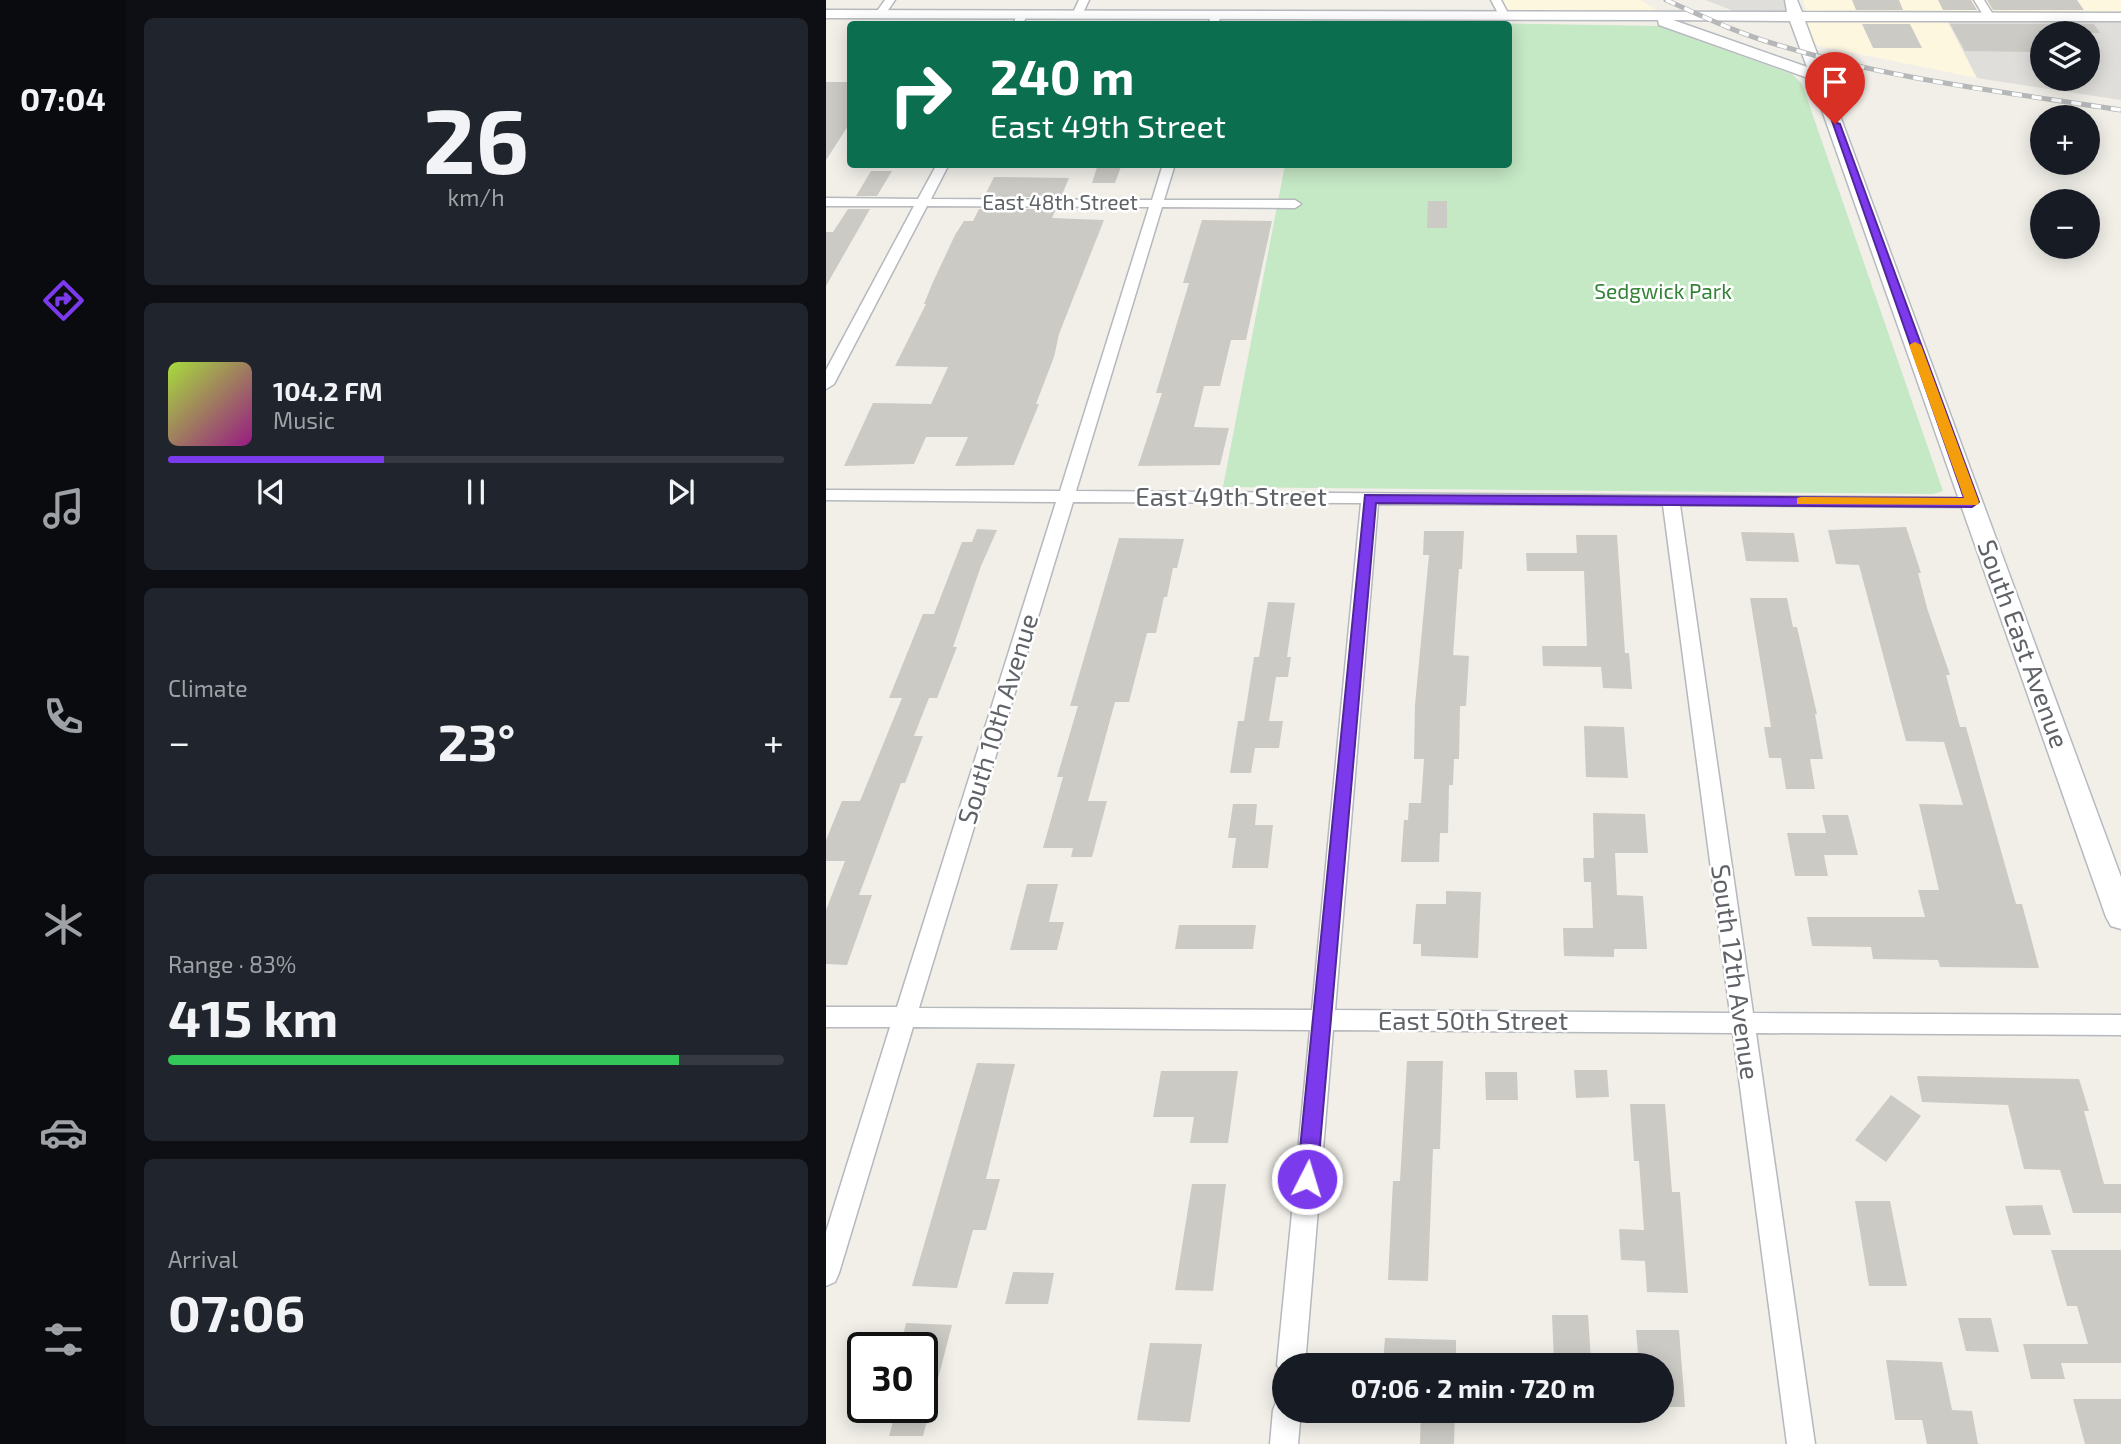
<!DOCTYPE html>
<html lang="en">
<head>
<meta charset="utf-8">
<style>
  body { margin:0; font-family:"Exo 2",sans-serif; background:#20242c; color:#f1f3f6; height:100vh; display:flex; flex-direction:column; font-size:26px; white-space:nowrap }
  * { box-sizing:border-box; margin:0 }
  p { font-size:23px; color:#9ea1a6 }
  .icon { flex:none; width:38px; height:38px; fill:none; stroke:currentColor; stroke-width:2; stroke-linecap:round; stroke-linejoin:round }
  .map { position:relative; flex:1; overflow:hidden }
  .details { display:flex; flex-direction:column; gap:18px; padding:18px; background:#0d0f14; width:700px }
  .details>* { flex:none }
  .top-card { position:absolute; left:21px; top:21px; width:665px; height:147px; border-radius:7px; box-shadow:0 4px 18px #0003; background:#0b6e4f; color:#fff; overflow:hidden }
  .controls { position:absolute; left:1204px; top:21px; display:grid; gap:14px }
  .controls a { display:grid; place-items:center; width:70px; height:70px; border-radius:50%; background:#171b24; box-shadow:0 4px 18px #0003; font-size:35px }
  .speed { position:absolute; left:21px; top:1332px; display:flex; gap:14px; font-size:35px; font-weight:700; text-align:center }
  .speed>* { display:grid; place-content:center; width:91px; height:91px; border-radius:50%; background:#171b24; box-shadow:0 4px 18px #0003; line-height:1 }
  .speed .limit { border:4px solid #111; border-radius:10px; background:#fff; color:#111 }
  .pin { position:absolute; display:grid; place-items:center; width:60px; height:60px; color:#fff; margin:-72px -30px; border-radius:50% 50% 50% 0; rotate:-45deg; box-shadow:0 0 7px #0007 }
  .pin .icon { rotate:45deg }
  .me { position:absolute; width:77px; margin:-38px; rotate:5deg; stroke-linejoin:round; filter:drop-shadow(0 0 5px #0008) }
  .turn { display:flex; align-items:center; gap:24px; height:147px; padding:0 28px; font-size:32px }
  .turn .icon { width:91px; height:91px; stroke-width:2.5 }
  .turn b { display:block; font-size:49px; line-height:60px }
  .big { font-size:52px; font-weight:700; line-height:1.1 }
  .details .tile { flex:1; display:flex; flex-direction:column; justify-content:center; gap:10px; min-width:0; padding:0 24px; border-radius:10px; background:#20242c }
  .details .dial { align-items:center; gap:0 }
  .dial b { font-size:91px; line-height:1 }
  .song { display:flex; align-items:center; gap:21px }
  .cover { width:84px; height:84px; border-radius:10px; background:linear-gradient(135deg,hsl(80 70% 55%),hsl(310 70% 35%)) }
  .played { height:7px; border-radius:4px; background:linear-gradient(90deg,#7c3aed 35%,#363941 35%) }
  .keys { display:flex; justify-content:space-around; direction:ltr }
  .heat { display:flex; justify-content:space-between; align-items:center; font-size:38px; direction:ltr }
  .charge { height:10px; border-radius:5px; background:linear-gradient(90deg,#34c759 83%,#363941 0) }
  .trip { position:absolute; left:446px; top:1353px; width:402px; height:70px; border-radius:35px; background:#171b24; box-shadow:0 4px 18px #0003; font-weight:700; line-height:70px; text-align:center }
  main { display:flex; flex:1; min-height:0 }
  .dock { display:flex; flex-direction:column; width:126px; justify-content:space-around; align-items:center; background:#090b0e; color:#9ea1a6 }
  .dock .icon { width:49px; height:49px }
  .dock .active { color:#7c3aed }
  .dock b { font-size:32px; color:#f1f3f6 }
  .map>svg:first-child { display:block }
  .commercial { fill:#fef7e0 }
  .industrial { fill:#e0deda; fill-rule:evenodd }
  .green { fill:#c5e8c5 }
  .building { fill:#cccac5 }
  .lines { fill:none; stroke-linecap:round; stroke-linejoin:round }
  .street-casing { stroke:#b5b8bc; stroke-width:3 }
  .secondary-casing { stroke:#b6babf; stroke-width:3 }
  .street { fill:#fff; fill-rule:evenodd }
  .secondary { fill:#fff; fill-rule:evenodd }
  .rail-casing { stroke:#b6b7b8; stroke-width:5 }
  .rail { stroke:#fff; stroke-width:3.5; stroke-dasharray:10; stroke-linecap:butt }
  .route { fill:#7c3aed; stroke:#51269a; stroke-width:2 }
  .slow { fill:#f59e0b }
  .labels { text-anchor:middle; stroke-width:5; stroke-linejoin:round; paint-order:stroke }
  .far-street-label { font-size:21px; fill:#5f6368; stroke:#fff }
  .far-park-label { font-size:21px; fill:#348238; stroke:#fff }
  .street-label { font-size:26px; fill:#5f6368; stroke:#fff }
</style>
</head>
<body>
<main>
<nav class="dock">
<b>07:04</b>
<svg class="icon active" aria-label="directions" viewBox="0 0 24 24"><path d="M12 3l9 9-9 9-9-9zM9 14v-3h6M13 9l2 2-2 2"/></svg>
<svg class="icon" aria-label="music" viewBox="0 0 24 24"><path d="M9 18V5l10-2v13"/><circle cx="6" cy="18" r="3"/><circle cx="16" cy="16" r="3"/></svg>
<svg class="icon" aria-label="phone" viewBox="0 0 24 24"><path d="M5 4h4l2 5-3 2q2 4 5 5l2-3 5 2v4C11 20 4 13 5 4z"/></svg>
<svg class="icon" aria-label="climate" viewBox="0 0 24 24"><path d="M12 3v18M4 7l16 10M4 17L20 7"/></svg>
<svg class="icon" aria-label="car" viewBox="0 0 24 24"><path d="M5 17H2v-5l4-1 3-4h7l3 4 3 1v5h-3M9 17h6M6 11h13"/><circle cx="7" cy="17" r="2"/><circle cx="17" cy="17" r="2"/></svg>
<svg class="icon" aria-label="filters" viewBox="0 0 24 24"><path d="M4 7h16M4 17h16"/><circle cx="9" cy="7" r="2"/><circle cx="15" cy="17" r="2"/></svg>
</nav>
<section class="details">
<div class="tile dial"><b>26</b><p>km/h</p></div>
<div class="tile">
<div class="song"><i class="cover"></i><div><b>104.2 FM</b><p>Music</p></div></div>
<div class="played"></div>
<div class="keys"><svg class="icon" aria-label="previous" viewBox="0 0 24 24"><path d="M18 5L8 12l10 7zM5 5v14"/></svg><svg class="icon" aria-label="pause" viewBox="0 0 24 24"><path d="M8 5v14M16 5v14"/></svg><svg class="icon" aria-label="next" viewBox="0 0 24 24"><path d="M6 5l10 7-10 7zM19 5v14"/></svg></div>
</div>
<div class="tile"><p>Climate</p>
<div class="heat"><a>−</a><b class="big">23°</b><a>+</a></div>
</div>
<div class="tile"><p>Range · 83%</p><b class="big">415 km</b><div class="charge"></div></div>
<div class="tile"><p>Arrival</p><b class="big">07:06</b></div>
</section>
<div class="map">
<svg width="1295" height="1444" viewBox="0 0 1295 1444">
  <rect width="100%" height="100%" fill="#f1efe8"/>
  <path class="commercial" d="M675,0h139l23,14h-155z
    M977,0h318v13l-314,-1z
    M975,17l145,1 31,60 -167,-34z"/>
  <path class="industrial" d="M879,0h83l5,14h-51z
    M1120,18l175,2v80l-144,-22zM1216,33h46v46h-46z"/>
  <path class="green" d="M487,20l345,6 134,48 10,10 141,407 -10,3 -710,-7 62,-322 223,-1v-140h-196z"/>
  <path class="building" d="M1026,0h47l4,10h-47z
    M1112,0h33l6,10h-34z
    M1161,0h90l7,10h-91z
    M1036,24h48l12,24h-49z
    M1124,24h144l6,9h-58v19l-77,-1z
    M0,82h24v41l-24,37z
    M272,164h24l-7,19h-23z
    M45,171h21l-15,25h-21z
    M168,177l75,1 -8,19h-77z
    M602,201h19v27h-20z
    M22,209h22l-44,77v-54h7z
    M153,209h77l-4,9 52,2 -45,114 -5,23 -18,47h3l-25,61 -59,1 13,-29h-42l-12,27 -70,2 29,-63 58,1 17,-37 -53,-1 31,-62h-2l9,-22 22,-47 9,-14h9z
    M376,220l70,1 -26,119h-15l-11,46h-16l-10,41 35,1 -9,37 -82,1 24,-73h-6l33,-110h-6z
    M1080,527l15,46h-3l9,35 23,67h-4l14,52h6l50,177h6l17,64 -99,-1 -2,-7 -65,-1 -2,-12 -59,-1 -5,-29h118l-7,-27h21l-20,-86 44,1 -19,-63 -38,-1 -47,-176 -23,-1 -8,-34z
    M151,529l20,1 -16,36 -28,81h4l-20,51h-8l-15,38h9l-18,47h-4l-42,112h13l-25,70 -21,-1v-54l19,-49h-19v-21l16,-39h18l42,-103h-13l34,-84h11l28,-72h10z
    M598,531h40l-2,38h-3l-6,86 16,1 -3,50h-6l-1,53h-5l-1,26h-4l-1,48h-8l-1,29h-38l3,-42h4l1,-17h12l3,-44h-10l1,-54 14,-150h-6z
    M915,532l53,1 5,29 -53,-1z
    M750,535h41l8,118h4l3,36 -29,-1 -2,-21 -58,-1 -1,-20h45l-3,-75h-57l-1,-18h51z
    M293,538l65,1 -7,29h-4l-6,29h-3l-8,36h-9l-18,69h-14l-27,99h19l-15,56h-21l2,-9h-30l20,-71h-6l21,-71h-8z
    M924,598h37l6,29h4l20,87h-2l8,45h-13l5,30h-29l-5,-31h-12l-5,-31h7z
    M442,602l27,1 -8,54h4l-3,20h-12l-7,44h14l-4,27h-24l-4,25h-21l8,-52h6l10,-64h5z
    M758,726l40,1 4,51 -42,-1z
    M407,804h24l-2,21h18l-5,43h-36l4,-30h-8z
    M767,813l52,1 3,39h-33l2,42 26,1 4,53h-33v8l-50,-1 -1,-28h30l-2,-46h-7l-1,-24h11z
    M996,815h26l10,40h-34l4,21h-33l-8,-43h39z
    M201,884h31l-9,38h15l-7,28h-47z
    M620,891l35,1 -3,66 -57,-2v-12h-8l3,-40h30z
    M353,925h77l-3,24h-78z
    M581,1061h36l-3,88h-7l-5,132 -40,-1 5,-99h7z
    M151,1063l38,1 -29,115h14l-14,51h-13l-16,58 -45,-2z
    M748,1070h33l2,27 -33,1z
    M335,1071h77l-10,72h-38l4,-26h-41z
    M659,1072h32l1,28h-32z
    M1091,1076l162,3 10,32h-5l20,73h17v29h-48l-13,-43 -36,-1 -16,-64 -86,-3z
    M1065,1095l30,21 -35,46 -31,-22z
    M804,1104h35l7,88h8l8,101 -41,-1 -2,-31 -24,-1 -2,-31 25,1 -5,-69h-5z
    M366,1184h34l-13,107 -38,-1z
    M1029,1201h35l17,85h-38z
    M1216,1205l9,30h-38l-8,-29z
    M1225,1250h70v113h-60l4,16h-34l-8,-35h65l-11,-38h-10z
    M187,1272l41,1 -6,31h-43z
    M726,1315h36l3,45h-37z
    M1132,1318h33l8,34 -33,-1z
    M80,1323l46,2 -29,111h-34l8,-29h25v-59h-22z
    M810,1330h43l6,77h-23v-42h-23z
    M559,1338l71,2v25h-73z
    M324,1343l52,1 -12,78 -53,-2z
    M1060,1360l56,2 10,48 20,1 6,33h-51l-5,-24h-27z
    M1247,1399h48v45h-36z
    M595,1410h34l-1,34h-34z"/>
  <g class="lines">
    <g class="street-casing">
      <path id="street" d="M59,0h10l-11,16h-8l-1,-2z
        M253,0h10l-7,15 -5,3 -5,-3z
        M665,0h10l8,15 -1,2h-8z
        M1148,0h10l10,16 -1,2h-8z
        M192,13l9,2 -4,9h-10z
        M386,14l9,2 -3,8h-10z
        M111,164h12l-18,35 221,1 11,-36h12l-11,36h131l6,4 -6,4 -133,-1 -86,284 902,7 2,4 -8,5 -292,-2 73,508 368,2v20l-365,-2 59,411h-28l-54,-411 -400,-3 -28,335h-21v11l-7,-11 33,-335 -397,-3 -74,246 -4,9 -9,4v-54l64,-205h-64v-20h71l159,-505 -230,-2v-10l234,1 89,-284 -222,-1 -93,178 -8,5v-19l88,-164h-88v-8l92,1zM247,502l288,1 -49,507 -393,-2zM552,504l285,1 67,508 -395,-3z
        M458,1397v13h17l-3,34h-28l3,-34 4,-10z"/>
    </g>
    <g class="secondary-casing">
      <path id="secondary" d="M959,0h12l5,12 319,1v8h-316l316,856v52l-10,-3 -5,-9 -295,-838 -152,-54 -1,-5 -832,-2v-8l961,2zM847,20l117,1 17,46z"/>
    </g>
    <use href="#street" class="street"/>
    <use href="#secondary" class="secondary"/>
    <g class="rail-casing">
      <path id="rail" d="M840,0c36,16 71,33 109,44 112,35 230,48 346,66"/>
    </g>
    <use href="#rail" class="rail"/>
  </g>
  <path class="route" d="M1006,121l8,3 139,378 -7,5 -596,-4 -59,676 -3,7 -7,3 -7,-3 -3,-7 68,-684 599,3z"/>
  <path class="slow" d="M1089,342l6,3 58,157 -2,3 -180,-1v-6l4,-1 163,1 -55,-153z"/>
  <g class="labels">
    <g class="far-street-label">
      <text x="234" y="210">East 48th Street</text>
    </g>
    <g class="far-park-label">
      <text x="837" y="299">Sedgwick Park</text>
    </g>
    <g class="street-label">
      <text x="405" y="506">East 49th Street</text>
      <text transform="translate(1197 644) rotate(70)" y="9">South East Avenue</text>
      <text transform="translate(172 719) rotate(-73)" y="9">South 10th Avenue</text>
      <text transform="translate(909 972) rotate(82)" y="9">South 12th Avenue</text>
      <text x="647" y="1030">East 50th Street</text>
    </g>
  </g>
</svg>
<div class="controls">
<a><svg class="icon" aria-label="layers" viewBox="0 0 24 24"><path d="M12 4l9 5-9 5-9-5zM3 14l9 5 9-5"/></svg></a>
<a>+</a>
<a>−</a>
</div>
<div class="speed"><div class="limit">30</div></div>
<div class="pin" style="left:1009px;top:124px;background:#d93025"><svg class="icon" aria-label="arrive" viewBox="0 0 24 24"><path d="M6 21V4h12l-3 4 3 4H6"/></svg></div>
<svg class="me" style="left:481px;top:1179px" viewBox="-20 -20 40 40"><circle r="17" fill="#7c3aed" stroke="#fff" stroke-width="3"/><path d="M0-11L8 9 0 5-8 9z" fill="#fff"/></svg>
<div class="trip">07:06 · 2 min · 720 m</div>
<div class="top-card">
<div class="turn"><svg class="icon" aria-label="right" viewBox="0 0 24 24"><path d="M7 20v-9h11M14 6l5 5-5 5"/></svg><div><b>240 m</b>East 49th Street</div></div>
</div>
</div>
</main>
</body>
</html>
